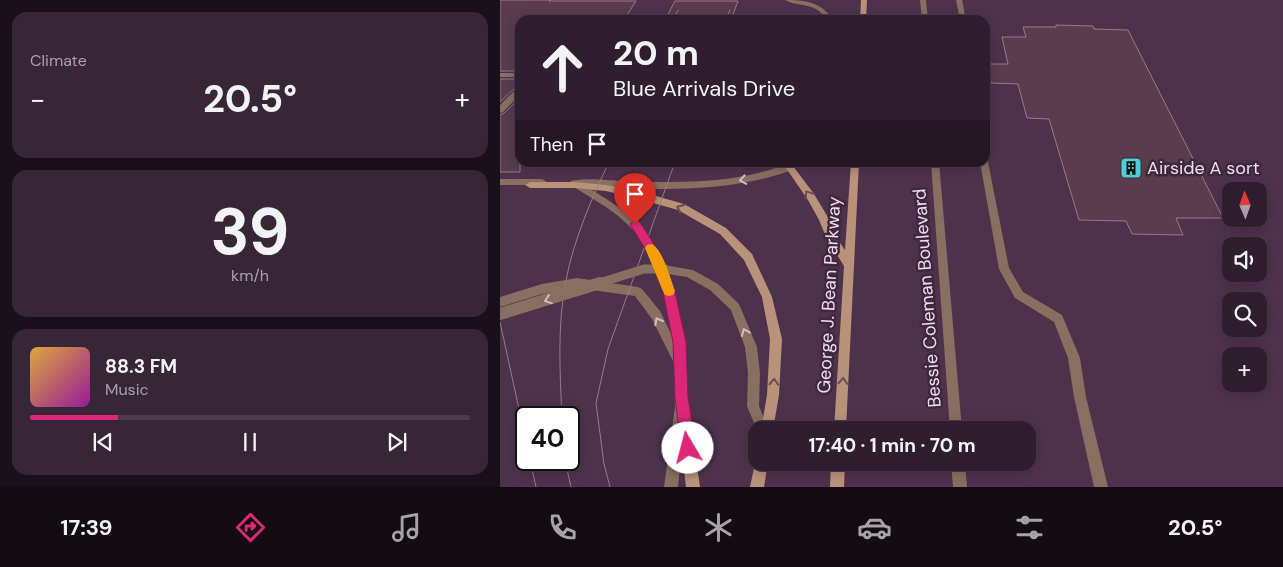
<!DOCTYPE html>
<html lang="en">
<head>
<meta charset="utf-8">
<style>
  body { margin:0; font-family:"DM Sans",sans-serif; background:#372736; color:#f1f3f6; height:100vh; display:flex; flex-direction:column; font-size:19px; white-space:nowrap }
  * { box-sizing:border-box; margin:0 }
  p { font-size:16px; color:#a7a2aa }
  .icon { flex:none; width:28px; height:28px; fill:none; stroke:currentColor; stroke-width:2; stroke-linecap:round; stroke-linejoin:round }
  .map { position:relative; flex:1; overflow:hidden }
  .side { display:flex; flex-direction:column; gap:12px; padding:12px; background:#1a1019; width:500px }
  .side>* { flex:none }
  .hud { position:absolute; left:15px; top:15px; width:475px; height:152px; border-radius:15px; box-shadow:0 2px 12px #0003,0 0 0 1px #4a3c4a; background:#2f1e2e; color:#f1f3f6; overflow:hidden }
  .needle { width:32px; rotate:358deg }
  .buttons { position:absolute; left:722px; top:182px; display:grid; gap:10px }
  .buttons a { display:grid; place-items:center; width:45px; height:45px; border-radius:10px; background:#2f1e2e; box-shadow:0 2px 12px #0003,0 0 0 1px #4a3c4a; font-size:25px }
  .speed { position:absolute; left:15px; top:406px; display:flex; gap:10px; font-size:25px; font-weight:700; text-align:center }
  .speed>* { display:grid; place-content:center; width:65px; height:65px; border-radius:50%; background:#2f1e2e; box-shadow:0 2px 12px #0003,0 0 0 1px #4a3c4a; line-height:1 }
  .speed .limit { border:2px solid #111; border-radius:8px; background:#fff; color:#111 }
  .pin { position:absolute; display:grid; place-items:center; width:42px; height:42px; color:#fff; margin:-51px -21px; border-radius:50% 50% 50% 0; rotate:-45deg; box-shadow:0 0 5px #0007 }
  .pin .icon { rotate:45deg }
  .me { position:absolute; width:55px; margin:-28px; rotate:352deg; stroke-linejoin:round; filter:drop-shadow(0 0 4px #0008) }
  .turn { display:flex; align-items:center; gap:18px; height:105px; padding:0 15px; font-size:22px }
  .turn .icon { width:65px; height:65px; stroke-width:2.5 }
  .turn b { display:block; font-size:35px; line-height:42px }
  .then { display:flex; align-items:center; height:48px; padding:0 15px; background:#0003; gap:10px; font-size:19px }
  .big { font-size:38px; font-weight:700; line-height:1.1 }
  .side .widget { flex:1; display:flex; flex-direction:column; justify-content:center; gap:8px; min-width:0; padding:0 18px; border-radius:15px; background:#372736 }
  .side .dial { align-items:center; gap:0 }
  .dial b { font-size:65px; line-height:1 }
  .song { display:flex; align-items:center; gap:15px }
  .cover { width:60px; height:60px; border-radius:8px; background:linear-gradient(135deg,hsl(40 70% 55%),hsl(300 70% 35%)) }
  .played { height:5px; border-radius:2px; background:linear-gradient(90deg,#db2777 20%,#4a3c4a 20%) }
  .keys { display:flex; justify-content:space-around; direction:ltr }
  .heat { display:flex; justify-content:space-between; align-items:center; font-size:28px; direction:ltr }
  .trip { position:absolute; left:248px; top:421px; width:288px; height:50px; border-radius:15px; background:#2f1e2e; box-shadow:0 2px 12px #0003,0 0 0 1px #4a3c4a; font-weight:700; line-height:50px; text-align:center }
  .dock { display:flex; height:80px; justify-content:space-around; align-items:center; background:#130c12; color:#a7a2aa }
  .dock .icon { width:35px; height:35px }
  .dock .selected { color:#db2777 }
  .dock b { font-size:22px; color:#f1f3f6 }
  main { display:flex; flex:1; min-height:0 }
  .map>svg:first-child { display:block }
  .built { fill:#4e324c; fill-rule:evenodd }
  .building { fill:#5a3c4c; stroke:#9a7889 }
  .lines { fill:none; stroke-linecap:round; stroke-linejoin:round }
  .lane { fill:#886f60; fill-rule:evenodd }
  .street { fill:#886f60; fill-rule:evenodd }
  .secondary { fill:#b9927a; fill-rule:evenodd }
  .tram { stroke:#917d8f; stroke-width:1 }
  .lane-bridge-far1 { stroke:#886f60; stroke-width:9 }
  .lane-bridge { stroke:#886f60; stroke-width:12 }
  .oneway { stroke:#d0bdc3 }
  .oneway2 { stroke:#6a4d52 }
  .route { fill:#db2777; stroke:#8e194d }
  .slow { fill:#f59e0b }
  .labels { text-anchor:middle; stroke-width:5; stroke-linejoin:round; paint-order:stroke }
  .poi-label { font-size:18px; fill:#efdfed; stroke:#3f283d; text-anchor:start }
  .street-label { font-size:18px; fill:#efdfed; stroke:#3f283d }
</style>
</head>
<body>
<main>
<section class="side">
<div class="widget"><p>Climate</p>
<div class="heat"><a>−</a><b class="big">20.5°</b><a>+</a></div>
</div>
<div class="widget dial"><b>39</b><p>km/h</p></div>
<div class="widget">
<div class="song"><i class="cover"></i><div><b>88.3 FM</b><p>Music</p></div></div>
<div class="played"></div>
<div class="keys"><svg class="icon" aria-label="previous" viewBox="0 0 24 24"><path d="M18 5L8 12l10 7zM5 5v14"/></svg><svg class="icon" aria-label="pause" viewBox="0 0 24 24"><path d="M8 5v14M16 5v14"/></svg><svg class="icon" aria-label="next" viewBox="0 0 24 24"><path d="M6 5l10 7-10 7zM19 5v14"/></svg></div>
</div>
</section>
<div class="map">
<svg width="783" height="487" viewBox="0 0 783 487">
  <rect width="100%" height="100%" fill="#3f283d"/>
  <path class="built" d="M0,0h783v487h-783zM20,20h465v142h-465zM731,191h28v28h-28zM731,246h28v28h-28zM731,301h28v28h-28zM731,356h28v28h-28zM26,418h43v42h-43zM256,430h270v32h-270z"/>
  <path class="building" d="M0,0h51l-2,1h87l-12,19h-104v51h-20z
    M175,1h63l-7,19h-66z
    M556,25l37,1 1,3 34,1 95,188h-47l7,17 -51,-1 -6,-13 -47,-1 -30,-101 -22,-1 -9,-34 -27,-1 -3,-19h20l-6,-27h24l-3,-10h33z
    M0,79h20v7l-4,1 -16,15z
    M20,98v74h-20v-57l4,-2z"/>
  <g class="lines">
    <path class="lane" d="M285,0c20,0 37,2 48,20h-6c-12,-19 -27,-12 -42,-20z
      M456,0h6l3,15 -1,5h-6l1,-5z
      M0,73h20v4h-20z
      M17,88h3v7l-17,17 -3,1v-8z
      M485,159l3,3 21,106 14,24 39,23 18,43 6,39 22,90h-14l-20,-90 -6,-39 -14,-36 -39,-24 -16,-29 -19,-107h5z
      M291,162h13c-8,8 -23,12 -34,15 -60,16 -122,12 -183,10 35,21 62,38 77,78l29,5 25,14 21,20 18,43 3,26 -1,33 10,24h-12l-10,-24 1,-33 -3,-26 -14,-37 -21,-20 -23,-13 -19,-3c17,44 22,97 18,144 -2,23 -6,46 -8,69h-14l11,-80 -1,-44 -22,-44 -17,-23 -58,-8 -35,6 -42,13v-10l42,-13 35,-6 61,9 4,2 18,22 11,23c-4,-39 -15,-85 -46,-112 -16,-15 -36,-25 -54,-37l-2,-2 2,-2c16,-4 40,0 57,0 54,2 113,3 163,-19z
      M0,179h42l5,3 -5,3h-42z"/>
    <path class="street" d="M420,0h6l2,20h-6z
      M431,162h8l23,268h-12z
      M451,462h14l2,25h-14z"/>
    <path class="secondary" d="M361,0h6l-1,20h-6z
      M351,162h8l-13,268h-12l10,-164 -18,-29 -7,-17 -11,-20 -22,-32 4,-3 3,1 21,28 15,25 4,14 12,17z
      M30,182h45l31,3 29,5 49,14 42,24 26,26 20,43 10,42 -3,56 -6,35h-12l6,-35 3,-56 -8,-42 -18,-37 -24,-26 -42,-24 -43,-12 -29,-7 -31,-3h-45l-5,-3z
      M181,391l4,2 2,4 13,90h-14l-11,-90 2,-4z
      M256,458v4h12l-4,25h-14z
      M331,462h14l-1,25h-14z"/>
    <path class="tram" d="M174,20l4,-10
      M226,20l4,-10
      M0,322l26,119
      M62,418c-2,-46 -5,-92 4,-138 8,-41 25,-80 43,-118
      M30,460l6,27
      M65,460l6,27
      M110,487l-6,-23 -8,-61 12,-54 67,-187"/>
    <path class="lane-bridge-far1" d="M96,284l48,-15h21"/>
    <path class="lane-bridge" d="M0,314l100,-31"/>
  </g>
  <defs><path id="oneway-chevron" d="M-2-3.5L2.5 0L-2 3.5" fill="none" stroke-width="1.6" stroke-linecap="round" stroke-linejoin="round" transform="scale(1.25)"/></defs>
  <g class="oneway">
    <use href="#oneway-chevron" transform="translate(243 180) rotate(170)"/>
    <use href="#oneway-chevron" transform="translate(48 300) rotate(161)"/>
    <use href="#oneway-chevron" transform="translate(158 321) rotate(-118)"/>
    <use href="#oneway-chevron" transform="translate(245 332) rotate(-113)"/>
  </g>
  <g class="oneway2">
    <use href="#oneway-chevron" transform="translate(308 194) rotate(-124)"/>
    <use href="#oneway-chevron" transform="translate(180 208) rotate(-157)"/>
    <use href="#oneway-chevron" transform="translate(343 381) rotate(-87)"/>
    <use href="#oneway-chevron" transform="translate(274 382) rotate(-87)"/>
  </g>
  <path class="route" d="M135,220l4,1 20,31 16,40 11,50 2,55 8,51 -2,5 -6,3 -5,-3 -2,-5 -6,-51 -2,-55 -10,-50 -13,-35 -20,-33z"/>
  <path class="slow" d="M151,244c11,3 20,36 24,47l-2,4 -4,1 -4,-1 -2,-4 -18,-43 2,-3z"/>
  <defs>
    <g id="building-square" transform="scale(1.125)"><rect x="-9" y="-9" width="18" height="18" rx="4" fill="#51ccd4" stroke="#3f283d"/><path d="M-4-6H4V6H1V3H-1V6H-4ZM-2.5-4.3h1.7v1.8h-1.7ZM.8-4.3h1.7v1.8H.8ZM-2.5-1h1.7V.8h-1.7ZM.8-1h1.7V.8H.8Z" fill="#111"/></g>
  </defs>
  <g fill-rule="evenodd">
    <use href="#building-square" x="631" y="168"/>
  </g>
  <g class="labels">
    <g class="poi-label">
      <text x="647" y="174">Airside A sort</text>
    </g>
    <g class="street-label">
      <text transform="translate(329 295) rotate(-87)" y="6">George J. Bean Parkway</text>
      <text transform="translate(427 298) rotate(-94)" y="6">Bessie Coleman Boulevard</text>
    </g>
  </g>
</svg>
<div class="buttons">
<a><svg class="needle" viewBox="-14 -14 28 28"><path d="M0-13l5 13h-10z" fill="#e53935"/><path d="M0 13l5-13h-10z" fill="#a7a2aa"/></svg></a>
<a><svg class="icon" aria-label="sound" viewBox="0 0 24 24"><path d="M4 9h4l5-4v14l-5-4H4zM17 9q2 3 0 6"/></svg></a>
<a><svg class="icon" aria-label="search" viewBox="0 0 24 24"><circle cx="10" cy="10" r="6"/><path d="M15 15l6 6"/></svg></a>
<a>+</a>
</div>
<div class="speed"><div class="limit">40</div></div>
<div class="pin" style="left:135px;top:224px;background:#d93025"><svg class="icon" aria-label="arrive" viewBox="0 0 24 24"><path d="M6 21V4h12l-3 4 3 4H6"/></svg></div>
<svg class="me" style="left:188px;top:448px" viewBox="-20 -20 40 40"><circle r="19" fill="#fff"/><path d="M0-13L10 11 0 6-10 11z" fill="#db2777"/></svg>
<div class="trip">17:40 · 1 min · 70 m</div>
<div class="hud">
<div class="turn"><svg class="icon" aria-label="ahead" viewBox="0 0 24 24"><path d="M12 20V5M6 11l6-6 6 6"/></svg><div><b>20 m</b>Blue Arrivals Drive</div></div>
<div class="then">Then<svg class="icon" aria-label="arrive" viewBox="0 0 24 24"><path d="M6 21V4h12l-3 4 3 4H6"/></svg></div>
</div>
</div>
</main>
<nav class="dock">
<b>17:39</b>
<svg class="icon selected" aria-label="directions" viewBox="0 0 24 24"><path d="M12 3l9 9-9 9-9-9zM9 14v-3h6M13 9l2 2-2 2"/></svg>
<svg class="icon" aria-label="music" viewBox="0 0 24 24"><path d="M9 18V5l10-2v13"/><circle cx="6" cy="18" r="3"/><circle cx="16" cy="16" r="3"/></svg>
<svg class="icon" aria-label="phone" viewBox="0 0 24 24"><path d="M5 4h4l2 5-3 2q2 4 5 5l2-3 5 2v4C11 20 4 13 5 4z"/></svg>
<svg class="icon" aria-label="climate" viewBox="0 0 24 24"><path d="M12 3v18M4 7l16 10M4 17L20 7"/></svg>
<svg class="icon" aria-label="car" viewBox="0 0 24 24"><path d="M5 17H2v-5l4-1 3-4h7l3 4 3 1v5h-3M9 17h6M6 11h13"/><circle cx="7" cy="17" r="2"/><circle cx="17" cy="17" r="2"/></svg>
<svg class="icon" aria-label="filters" viewBox="0 0 24 24"><path d="M4 7h16M4 17h16"/><circle cx="9" cy="7" r="2"/><circle cx="15" cy="17" r="2"/></svg>
<b>20.5°</b>
</nav>
</body>
</html>
